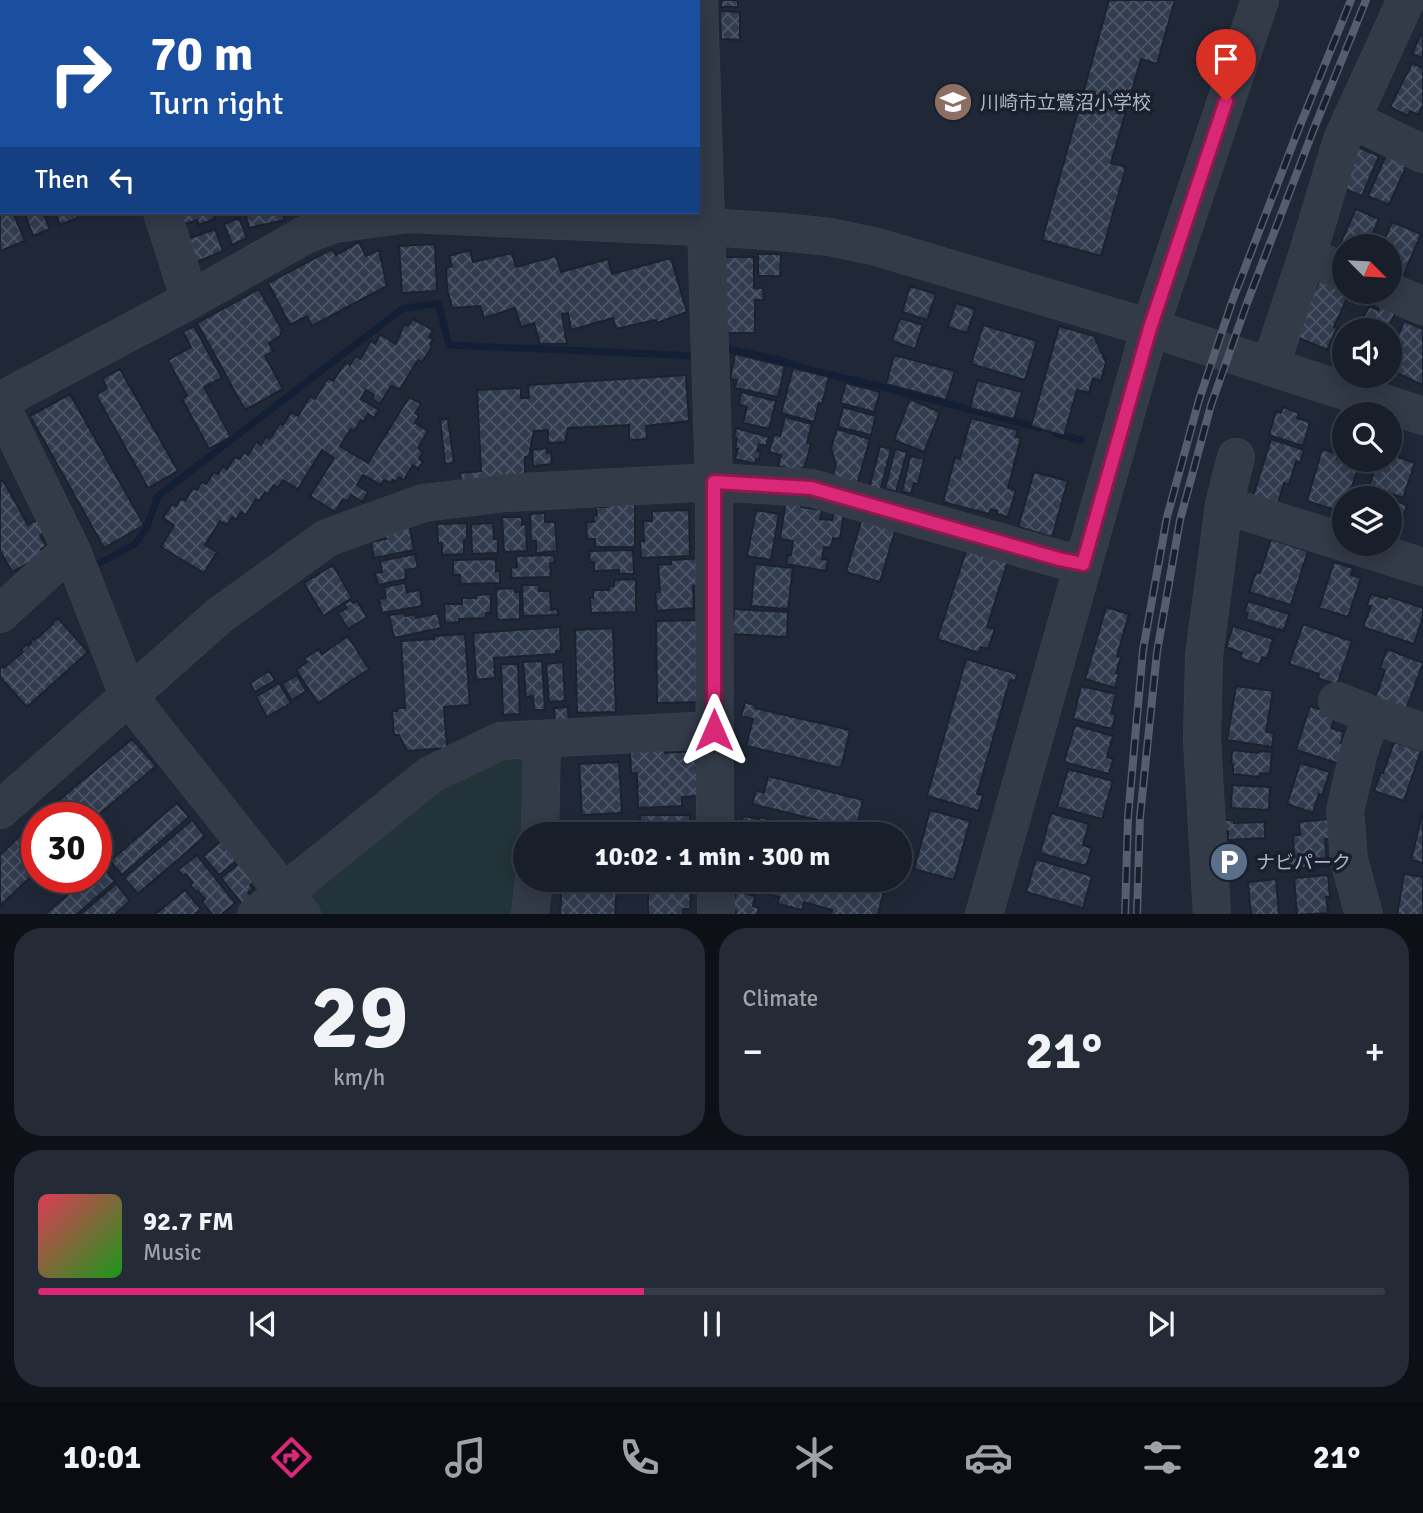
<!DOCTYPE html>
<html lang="en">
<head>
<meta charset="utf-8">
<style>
  body { margin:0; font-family:Signika,"Noto Sans JP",sans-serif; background:#252b36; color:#f1f3f6; height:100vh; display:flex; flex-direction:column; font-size:26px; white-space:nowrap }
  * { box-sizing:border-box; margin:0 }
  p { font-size:23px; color:#9fa2a8 }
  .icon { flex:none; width:38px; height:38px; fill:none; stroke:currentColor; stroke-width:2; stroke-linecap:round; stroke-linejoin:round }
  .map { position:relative; height:914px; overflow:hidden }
  .side { display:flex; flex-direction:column; gap:14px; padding:14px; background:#0d1017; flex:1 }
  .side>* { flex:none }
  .top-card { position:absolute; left:0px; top:0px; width:700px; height:214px; box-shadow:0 4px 18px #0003,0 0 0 2px #363c47; background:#1a4fa0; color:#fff; overflow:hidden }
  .needle { width:46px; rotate:114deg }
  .tools { position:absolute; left:1332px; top:234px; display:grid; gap:14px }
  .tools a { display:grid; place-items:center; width:70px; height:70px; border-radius:50%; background:#181e2a; box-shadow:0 4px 18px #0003,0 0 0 2px #363c47; font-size:35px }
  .speed { position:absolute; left:21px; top:802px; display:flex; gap:14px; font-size:35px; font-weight:700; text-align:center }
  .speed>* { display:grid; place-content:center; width:91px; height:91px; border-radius:50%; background:#181e2a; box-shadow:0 4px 18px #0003,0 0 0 2px #363c47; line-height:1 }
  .speed .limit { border:10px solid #d22; background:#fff; color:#111 }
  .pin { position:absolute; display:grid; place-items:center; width:60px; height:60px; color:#fff; margin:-72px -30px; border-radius:50% 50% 50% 0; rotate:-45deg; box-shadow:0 0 7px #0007 }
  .pin .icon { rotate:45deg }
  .me { position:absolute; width:77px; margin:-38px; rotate:0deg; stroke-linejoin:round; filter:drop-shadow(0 0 5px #0008) }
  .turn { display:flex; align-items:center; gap:24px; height:147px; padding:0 35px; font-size:32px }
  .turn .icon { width:91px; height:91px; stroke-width:2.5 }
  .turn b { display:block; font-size:49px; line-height:60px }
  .then { display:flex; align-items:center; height:66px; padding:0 35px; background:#0003; gap:14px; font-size:26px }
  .big { font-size:52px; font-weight:800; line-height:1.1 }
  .side .card { flex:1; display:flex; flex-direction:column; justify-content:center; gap:10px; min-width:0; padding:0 24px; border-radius:28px; background:#252b36 }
  .side .dial { align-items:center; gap:0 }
  .dial b { font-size:91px; line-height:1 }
  .song { display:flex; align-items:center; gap:21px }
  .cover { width:84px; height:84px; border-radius:10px; background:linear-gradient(135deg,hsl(350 70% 55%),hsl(120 70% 35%)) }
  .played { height:7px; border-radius:4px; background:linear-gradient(90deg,#db2777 45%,#363c47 45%) }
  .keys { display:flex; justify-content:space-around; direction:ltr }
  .heat { display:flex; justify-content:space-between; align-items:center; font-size:38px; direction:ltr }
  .side .tiles { flex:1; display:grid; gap:14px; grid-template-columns:1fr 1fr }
  .card:last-child { grid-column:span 2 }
  .trip { position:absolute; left:513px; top:822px; width:399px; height:70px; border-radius:35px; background:#181e2a; box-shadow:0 4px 18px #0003,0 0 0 2px #363c47; font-weight:800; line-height:70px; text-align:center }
  .dock { display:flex; height:112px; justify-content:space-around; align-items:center; background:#0a0c11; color:#9fa2a8 }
  .dock .icon { width:49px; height:49px }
  .dock .current { color:#db2777 }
  .dock b { font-size:32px; color:#f1f3f6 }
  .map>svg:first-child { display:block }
  .park { fill:#223439 }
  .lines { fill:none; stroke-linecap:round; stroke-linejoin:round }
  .stream { stroke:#131f35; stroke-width:7 }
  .building { fill:url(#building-cross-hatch); stroke:#1b212f; stroke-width:2 }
  .minor-casing { stroke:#3d4352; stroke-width:38 }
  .minor { stroke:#333a48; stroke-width:37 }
  .rail-casing { stroke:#555e6f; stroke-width:8 }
  .rail { stroke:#191f2d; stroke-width:5; stroke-dasharray:16; stroke-linecap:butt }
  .route-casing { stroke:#8e194d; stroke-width:18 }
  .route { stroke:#db2777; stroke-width:12 }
  .labels { text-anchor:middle; stroke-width:7; stroke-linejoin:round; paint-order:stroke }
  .poi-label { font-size:19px; fill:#adb5c5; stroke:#191f2d; text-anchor:start }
</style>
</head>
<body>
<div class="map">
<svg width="1423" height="915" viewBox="0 0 1423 915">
  <defs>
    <pattern id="building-cross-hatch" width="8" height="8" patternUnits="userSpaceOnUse" patternTransform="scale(1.75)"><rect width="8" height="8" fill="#313c4f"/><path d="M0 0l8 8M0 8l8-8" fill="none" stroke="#4c5667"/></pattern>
  </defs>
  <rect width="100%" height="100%" fill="#202838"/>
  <path class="park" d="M519,750l13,9 -7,76v45l-3,34 -205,1 -8,-11 3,-22 153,-112z"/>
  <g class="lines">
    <path class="stream" d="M720,351l8,-2 52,11 26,9 81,19 153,40
      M1055,433l26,7
      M96,565l39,-21 11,-15 12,-33 244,-187 36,-6 11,42 249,11"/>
  </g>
  <path class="building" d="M721,0h17v7h-17z
    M1109,0h66l-18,64 -16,-5 -30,104 15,4 -25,89 -59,-16z
    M720,11l20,1v28l-19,-1z
    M1420,35l3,1v22l-11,-4z
    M1412,63l11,5v37l-5,10 -8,-4 -2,5 -18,-9z
    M1358,147l21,9 -17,40 -19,-8z
    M1386,155l21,10 -18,40 -21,-9z
    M2,185v27h11l12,29 -25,10v-65z
    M1356,209l23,10 -12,28h-23v4l-6,-3z
    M24,212h51l3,6 -18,7 -5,-12 -10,4 5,12 -17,7z
    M178,212h34l3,7 -16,6 -2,-5 -14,5z
    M245,212h38l2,8 -36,8z
    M239,218l8,20 -15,7 -8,-21z
    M1392,222l29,12 -20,47 -11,-5v-29h-9z
    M215,229l8,22 -26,11 -9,-23z
    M359,242l7,14 13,-6 8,36 -75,40 -5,-10 -17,9 -22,-42 64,-34 4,6z
    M435,244l2,47 -35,2 -3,-47z
    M470,250l3,12 39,-9 4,14 40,-11 5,16 47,-13 4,15 59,-16 16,54 -30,11 -1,-3 -40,9 -3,-11 -42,12 -3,-17 -6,1 5,30h-27l-6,-21 -13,4 -6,-19 -31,10 -4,-12 -28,2 -5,-20 -1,-20 6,-2 -3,-10z
    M758,254h23l-1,22h-22z
    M725,257h29v31h9l1,12h-9v33h-28z
    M1320,279l24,11v2h6l-16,35 3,1 -10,22 -30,-13 5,-19z
    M910,286l26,8 -9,26 -25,-8z
    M259,289l23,41 -2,6 -11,7 4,8 -8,5 18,33 -38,21 -48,-87z
    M956,303l19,6 -8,24 -19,-6z
    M1380,304l16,8 -9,19h-30l12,-25 9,4z
    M900,318l23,7 -8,24 -23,-8z
    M413,319l20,11 -4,7 4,2 -3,6 2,2 -10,15 -4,-2 -18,29 -9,-3 -11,18 -8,-5 2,-4 -8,-5 -5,9 18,11 -5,8 -6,-4 -5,8 -2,-2 -7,11 -3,-2 -11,17 28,17 41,-66 12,7 -6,9 4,3 -4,7 13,8 -10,17 5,4 -4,7 4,3 -5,7 -5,-4 -9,15 -5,-3 -3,4 -3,-1 -2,3 -7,-3 -3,5 -18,-10 -6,10 11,7 -5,10 -12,-7 -3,6 -5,-2 -8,13 -25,-16 24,-38 -12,-8 -24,39 -15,-9 -5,8 -4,-3 -6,9 -3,-2 -6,9 -3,-2 -10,16 -5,-3 -5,8 -4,-3 -5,8 -7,-4 -15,24 12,7 -13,21 -43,-26 13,-22 -11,-7 9,-14 4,2 5,-8 4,3 8,-13 4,2 5,-8 4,2 8,-12 4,2 5,-8 4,3 8,-12 5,2 4,-7 4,3 8,-13 5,3 5,-9 4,3 10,-16 3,2 8,-13 7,4 12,-20 5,3 13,-21 5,3 13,-19 4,3 6,-9 4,3 11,-18 4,3 5,-10 16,10 8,-20 4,2z
    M1404,321l19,8v56l-33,-15v-14z
    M983,325l54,16 -12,39 -54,-16z
    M194,326l28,52 -18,9 27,50 -22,12 -27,-50 5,-3 -19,-36 23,-13 -8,-15z
    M1059,326l35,10 12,26 -5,19 -8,-3 -4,15 -12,-3 -13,46 -33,-10z
    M735,354l50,12 -7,31 -43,-9 2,-8 -7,-1z
    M894,355l61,16 -9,29 -60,-16z
    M793,368l36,9 -7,27 -3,-1 -5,19 -33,-9z
    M120,369l58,102 -30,17 -52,-93 11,-7 -5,-9z
    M686,375l3,46 -43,5 1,13 -18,1v-15l-61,3 -3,14 -17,1v-13l-14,1 -5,25 -4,1v19l-64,4 -1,-7 21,-2 -4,-81 44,-2v10h8l-1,-13z
    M977,380l45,12 -8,27 -44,-11z
    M846,383l34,9 -6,20 -34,-9z
    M741,392l35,9 -7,28 -26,-6 4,-16 -8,-3z
    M70,394l74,131 -40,23 -74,-132z
    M910,399l30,13 -16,40 -30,-12z
    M843,407l33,9 -5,19 -33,-8z
    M1283,407l16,6 -2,5 13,4 -7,24 -34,-11 7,-24 5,2z
    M785,417l27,7 -5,19 4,1 -6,22 -7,5 -20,-5 3,-11 -12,-3 5,-18 6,2z
    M971,418l47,12 -2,7 5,1 -13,50 8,2 -8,27 -11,-3v-3l-6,-2 -2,5 -46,-12 12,-45 5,2z
    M440,419h8l6,44 -9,1z
    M736,428l33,9 -3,9 -7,-2 -2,7 4,1 -2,8 -3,-1 -1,5 -20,-5 3,-10h-3l2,-11 -3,-1z
    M837,429l33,10 -13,46 -25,-7 4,-13 -5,-17z
    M1271,439l33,11 -4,13 -4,-2 -7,24 -5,-2 -6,20 -25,-7z
    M880,446l11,3 -11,43 -11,-3z
    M547,448v5l4,-1 1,12 -19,2 -1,-16z
    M895,449l12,3 -11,40 -11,-3z
    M1322,449l16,5 -1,5 22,6 -11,34h-4v14l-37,-12z
    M1390,454l25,9 -12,35 -34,-12 8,-22 -5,-2 1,-2h17z
    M910,456l14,3 -6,25 -4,-1 -3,10 -9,-1z
    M1034,472l34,9 -16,56 -34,-10z
    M3,480l25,45 15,-9 7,13 -10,6 6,11 -5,3 3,5 -32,18 -12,-21v-69z
    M786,499l16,2 -1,6 21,3 -2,9 12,1 2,-10 10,2 -4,27 -7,-1 -2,10 -7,-1 -2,12 6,1 -2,11 -40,-7 2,-9h3l2,-14 -13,-2z
    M1390,499l17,6 -9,28 -8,-2z
    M607,504h28v43h-40v-8h-8l-1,-17h8l-1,-6 4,-1 -1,-8h11z
    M689,510l1,46 -49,2 -1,-17h4l-1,-20h9v-10z
    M756,510l23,4 -8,46 -24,-4z
    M545,513v9h10l2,29 -21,2v-12h-5l-1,-27z
    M502,517h20v8l4,-1 1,27 -23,1z
    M862,518l34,10 -16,54 -34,-10z
    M467,523v17h-3v14l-22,1v-12h-4l-1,-19z
    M493,523l1,16h4v14l-26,1 -1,-30z
    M409,525l5,25 -40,8 -3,-16 15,-3 -2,-9z
    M1271,539l37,12 -17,54 -42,-13 7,-20 4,1z
    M968,545l41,13 -22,69 8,2 -7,20 -7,-2 -2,6 -42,-14z
    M633,550l1,24h-15v-4l-25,1v-9h-4l-1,-11z
    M415,554l3,14 -13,2 1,9 -28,6 -3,-12 7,-1 -2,-11z
    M554,555l1,8h-5l1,14 -40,1v-10l6,-1 -1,-11z
    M702,558l-5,27 -4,1 1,22 -37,3 -2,-19h5l-2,-27 13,-1v-4z
    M496,559v12h4v12l-40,1v-9h-7v-15z
    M1334,562l19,6 -2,7 10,3 -13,39 -29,-9z
    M755,564l38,4 -5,41 -37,-3z
    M333,565l19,33 -29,18 -19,-33z
    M636,579v33l-45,1 -1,-15h3v-8h16v-4h5v-6z
    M405,583l2,9 13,-2 2,16 -40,7 -3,-14 7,-1 -2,-11z
    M522,585h17v6h11l1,19 6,-1 1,6 -35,1z
    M515,588v4h5v27l-23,1 -1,-31z
    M491,594v19h-5v5l-27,1v3l-14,1 -1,-19h18v-6h14l-1,-3z
    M1371,594l16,5 1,-3 35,12v8l-9,28 -51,-17 8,-21 -4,-1z
    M351,600l2,3 4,-2 10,16 -19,12 -10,-16 9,-5 -3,-4z
    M1248,601l41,13 -5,17 -38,-12 2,-6 -4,-1z
    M1106,607l23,7 -12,42 4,1 -5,16 3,1 -4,14 -30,-9z
    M734,609l54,3 -1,25 -55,-3z
    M404,613l1,3 11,-2v4l22,-5 3,15 -47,10 -5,-23z
    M58,618l30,34 -61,55 -27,-30v-8l3,-3 1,2 19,-16 -2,-2 6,-6 2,2 2,-3 -1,-1 4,-4 1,2 18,-16 -1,-1z
    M701,620l1,82 -45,1 -1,-82z
    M1303,624l49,17 -15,44 -19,-7 1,-4 -30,-10z
    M1233,626l40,13 -6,20 -5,-2 -2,8 -20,-7 2,-5 -16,-6z
    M560,627l1,24h-5v3l-62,4 1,20 -19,2 -3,-47z
    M613,628l3,84 -39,1 -2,-83z
    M465,634l5,71 -26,2 3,41 -40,3 -8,-16h-5l-2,-24h5v-3h8l-4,-67 33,-2v-3z
    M348,636l21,33 -51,34 -22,-33 11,-8 -3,-3 15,-10 3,5z
    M1387,649l36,14 -17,47 -31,-12 10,-28 -5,-2z
    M966,659l52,15 -3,7 -5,-1 -33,114 6,1 -4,16 -52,-15z
    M542,661l3,49h-11l-1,-14 -7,1 -3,-35z
    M563,662l2,39 -16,1 -3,-38z
    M501,664h17l2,50 -17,1z
    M269,671l6,9 -20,12 -5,-9z
    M297,675l9,16 -14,9 -10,-16z
    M279,683l12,20 -24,14 -11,-20z
    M1081,686l35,8 -5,19 5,1 -4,15 -39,-10z
    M1236,686l37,5 -7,41 8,1 -2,14 -45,-7z
    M745,702l10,3v3l95,22 -9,38 -95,-22 7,-27 -12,-3z
    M1310,706l26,8 -5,14 13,4 -3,11 5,2 -6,19 -44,-14z
    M568,707l1,16 -14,1 -1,-16z
    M1075,725l38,11 -6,21 6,2 -4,15 -45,-12z
    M132,739l24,27 -60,51h-43l-6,-7z
    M1394,742l27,9 -17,50 -30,-10 7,-18h2z
    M665,748v5l31,-2 2,45 -16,1v9l-44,2 -1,-35h-6l-1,-24z
    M1232,750l26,3v-2l14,1 -2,22 -10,-1v4l-27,-3v-10h-2z
    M619,762l3,51 -40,2 -3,-51z
    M1300,763l30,9 -8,23 -3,-1 -6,19 -26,-9z
    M1068,769l45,12 -11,38 -45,-12z
    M768,776l95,24 -8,35h-38l4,-14 -69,-17 4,-14 8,3z
    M1232,785l38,2 -1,23 -38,-2z
    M177,803l12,14 -67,58 -12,-14z
    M930,810l40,11 -16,59 -40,-11z
    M1051,813l38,11 -6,21 9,3 -6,18 -46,-13z
    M640,815h50v20h-50z
    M1422,815l1,1v47l-12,-3z
    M743,816l16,3v-2l39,9 -2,9h-58z
    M1329,819l1,20h-5l2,27 -39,3 -1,-15 7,-1 -1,-18h7l-1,-13z
    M192,820l13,16 -67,58 -14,-16z
    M1222,820h12v3l31,-1v16l-37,2v-9h-6z
    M35,821l2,2v48l-37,35v-51z
    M586,822l36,3 -1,10h-36z
    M224,839l16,19 -21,17 -16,-19z
    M197,855l38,48 -14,12h-8l-11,-13 3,-3 -7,-8 -2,1 -6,-7 3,-2 -7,-9 -3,2 -5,-6z
    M1036,859l56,17 -9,32 -57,-16z
    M242,861l15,19 -7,5 3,4 -5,3 4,6 -9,7 -22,-27z
    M102,866l13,15 -39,34h-32l45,-38h7v-7z
    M1404,874l19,3v38h-26z
    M1328,875l2,22h-4l2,16 -31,2 -3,-37z
    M1276,879l3,36h-28l-3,-33z
    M639,880h48v10h4l-1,19h-7v6h-35v-27h-9z
    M731,880h62l-1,4 8,2 1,-6h19l22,6 2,-5 40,10 -6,24h-47l1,-5 -28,-8 -2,8 -24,-6 1,-7 -28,-7 -1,3 -21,-6z
    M562,881l55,4 -2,30h-55z
    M116,884l14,17 -16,14h-34z
    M185,890l16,19 -7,6h-40z
    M737,891l18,5 -2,10 6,2 -2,7h-22l1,-4 -5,-2z"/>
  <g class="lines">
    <g class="minor-casing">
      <path id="minor" d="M104,0v2
        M459,0v2
        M699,0l15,482 1,353
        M613,2l13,-2
        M1351,119l72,35
        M0,159l2,-1
        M162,212l28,88
        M1307,256l37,16
        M1390,292l33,14
        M1270,367l37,-111 35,-116 64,-140
        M0,401l190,-101 115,-65 29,-11 75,-10 315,14 58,4 48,5 47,10 273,81 273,88
        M0,404l71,145 58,148 173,218
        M1224,505l120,37
        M1350,544l73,23
        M0,614l71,-65
        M1337,701l35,14
        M0,810l220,-195 107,-77 96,-35 83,-10 208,-11 97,6 248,71 24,5
        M540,835l2,-96
        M716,880v35
        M256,915l174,-140 70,-34 214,-11
        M530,915l4,-35
        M984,915l166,-587 110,-328
        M1212,915l-10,-175 2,-84 20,-151 12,-48
        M1364,915l-15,-55 -4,-49 14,-60 13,-36 51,17"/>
    </g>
    <use href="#minor" class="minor"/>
    <g class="rail-casing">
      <path id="rail" d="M1125,915l3,-98 15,-167 24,-133 32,-117 34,-101 66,-171 52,-128
        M1137,915l3,-98 17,-165 23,-132 31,-115 36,-102 66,-172 53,-131"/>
    </g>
    <use href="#rail" class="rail"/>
  </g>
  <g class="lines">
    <g class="route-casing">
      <path id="route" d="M714,730v-248l97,6 248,71 24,5 67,-236 76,-227"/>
    </g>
    <use href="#route" class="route"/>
  </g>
  <defs>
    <g id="school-disc" transform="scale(2.0125)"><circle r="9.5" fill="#8d6e63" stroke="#191f2d"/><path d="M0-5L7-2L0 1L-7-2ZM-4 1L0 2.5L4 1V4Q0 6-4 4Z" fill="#fff"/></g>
    <g id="parking-disc" transform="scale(2.0125)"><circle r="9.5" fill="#5c6f8a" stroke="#191f2d"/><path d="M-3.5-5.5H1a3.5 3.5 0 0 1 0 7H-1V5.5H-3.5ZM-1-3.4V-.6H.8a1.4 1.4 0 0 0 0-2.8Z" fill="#fff"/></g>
  </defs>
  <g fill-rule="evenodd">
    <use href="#school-disc" x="953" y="102"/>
    <use href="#parking-disc" x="1229" y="862"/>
  </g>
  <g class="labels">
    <g class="poi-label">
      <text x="980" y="109">川崎市立鷺沼小学校</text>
      <text x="1256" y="869">ナビパーク</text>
    </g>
  </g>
</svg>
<div class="tools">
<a><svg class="needle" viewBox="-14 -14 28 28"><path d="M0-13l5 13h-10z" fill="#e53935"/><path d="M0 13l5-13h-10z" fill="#9fa2a8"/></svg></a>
<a><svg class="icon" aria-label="sound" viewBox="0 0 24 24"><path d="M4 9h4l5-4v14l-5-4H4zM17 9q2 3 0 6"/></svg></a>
<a><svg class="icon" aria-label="search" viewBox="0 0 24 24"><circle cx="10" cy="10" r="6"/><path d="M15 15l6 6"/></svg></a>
<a><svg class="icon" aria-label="layers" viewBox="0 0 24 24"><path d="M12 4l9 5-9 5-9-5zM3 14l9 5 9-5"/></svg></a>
</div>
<div class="speed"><div class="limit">30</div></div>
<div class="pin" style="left:1226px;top:101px;background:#d93025"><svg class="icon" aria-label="arrive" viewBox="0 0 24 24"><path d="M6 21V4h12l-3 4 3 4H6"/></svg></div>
<svg class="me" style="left:714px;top:730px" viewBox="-20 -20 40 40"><path d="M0-17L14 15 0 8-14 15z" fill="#db2777" stroke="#fff" stroke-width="4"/></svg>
<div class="trip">10:02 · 1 min · 300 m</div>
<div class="top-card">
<div class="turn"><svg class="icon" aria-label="right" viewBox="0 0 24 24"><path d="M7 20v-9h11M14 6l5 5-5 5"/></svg><div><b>70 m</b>Turn right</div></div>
<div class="then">Then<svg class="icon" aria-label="left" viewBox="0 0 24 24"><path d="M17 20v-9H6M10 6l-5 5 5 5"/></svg></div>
</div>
</div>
<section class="side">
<div class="tiles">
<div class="card dial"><b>29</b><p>km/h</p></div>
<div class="card"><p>Climate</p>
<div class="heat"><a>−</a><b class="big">21°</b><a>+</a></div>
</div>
<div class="card">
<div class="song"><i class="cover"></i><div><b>92.7 FM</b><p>Music</p></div></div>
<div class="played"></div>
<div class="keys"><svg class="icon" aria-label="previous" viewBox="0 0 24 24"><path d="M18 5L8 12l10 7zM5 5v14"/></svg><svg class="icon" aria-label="pause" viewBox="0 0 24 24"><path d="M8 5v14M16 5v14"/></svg><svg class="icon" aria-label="next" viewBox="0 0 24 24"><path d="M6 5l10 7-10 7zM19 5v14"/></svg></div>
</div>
</div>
</section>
<nav class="dock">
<b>10:01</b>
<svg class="icon current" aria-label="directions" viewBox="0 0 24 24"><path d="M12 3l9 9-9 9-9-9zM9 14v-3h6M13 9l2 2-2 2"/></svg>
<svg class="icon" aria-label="music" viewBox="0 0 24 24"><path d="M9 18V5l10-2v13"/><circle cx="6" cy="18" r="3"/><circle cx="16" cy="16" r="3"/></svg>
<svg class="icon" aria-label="phone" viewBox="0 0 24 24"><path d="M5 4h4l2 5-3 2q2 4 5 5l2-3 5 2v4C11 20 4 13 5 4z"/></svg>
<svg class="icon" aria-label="climate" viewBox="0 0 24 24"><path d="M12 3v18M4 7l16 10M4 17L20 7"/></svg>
<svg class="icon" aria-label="car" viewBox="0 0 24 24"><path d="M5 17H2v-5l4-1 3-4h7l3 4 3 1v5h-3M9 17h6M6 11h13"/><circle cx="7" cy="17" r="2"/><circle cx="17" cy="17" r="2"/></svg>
<svg class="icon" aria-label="filters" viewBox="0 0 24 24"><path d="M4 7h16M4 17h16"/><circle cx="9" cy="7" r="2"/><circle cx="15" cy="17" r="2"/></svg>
<b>21°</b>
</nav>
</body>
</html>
